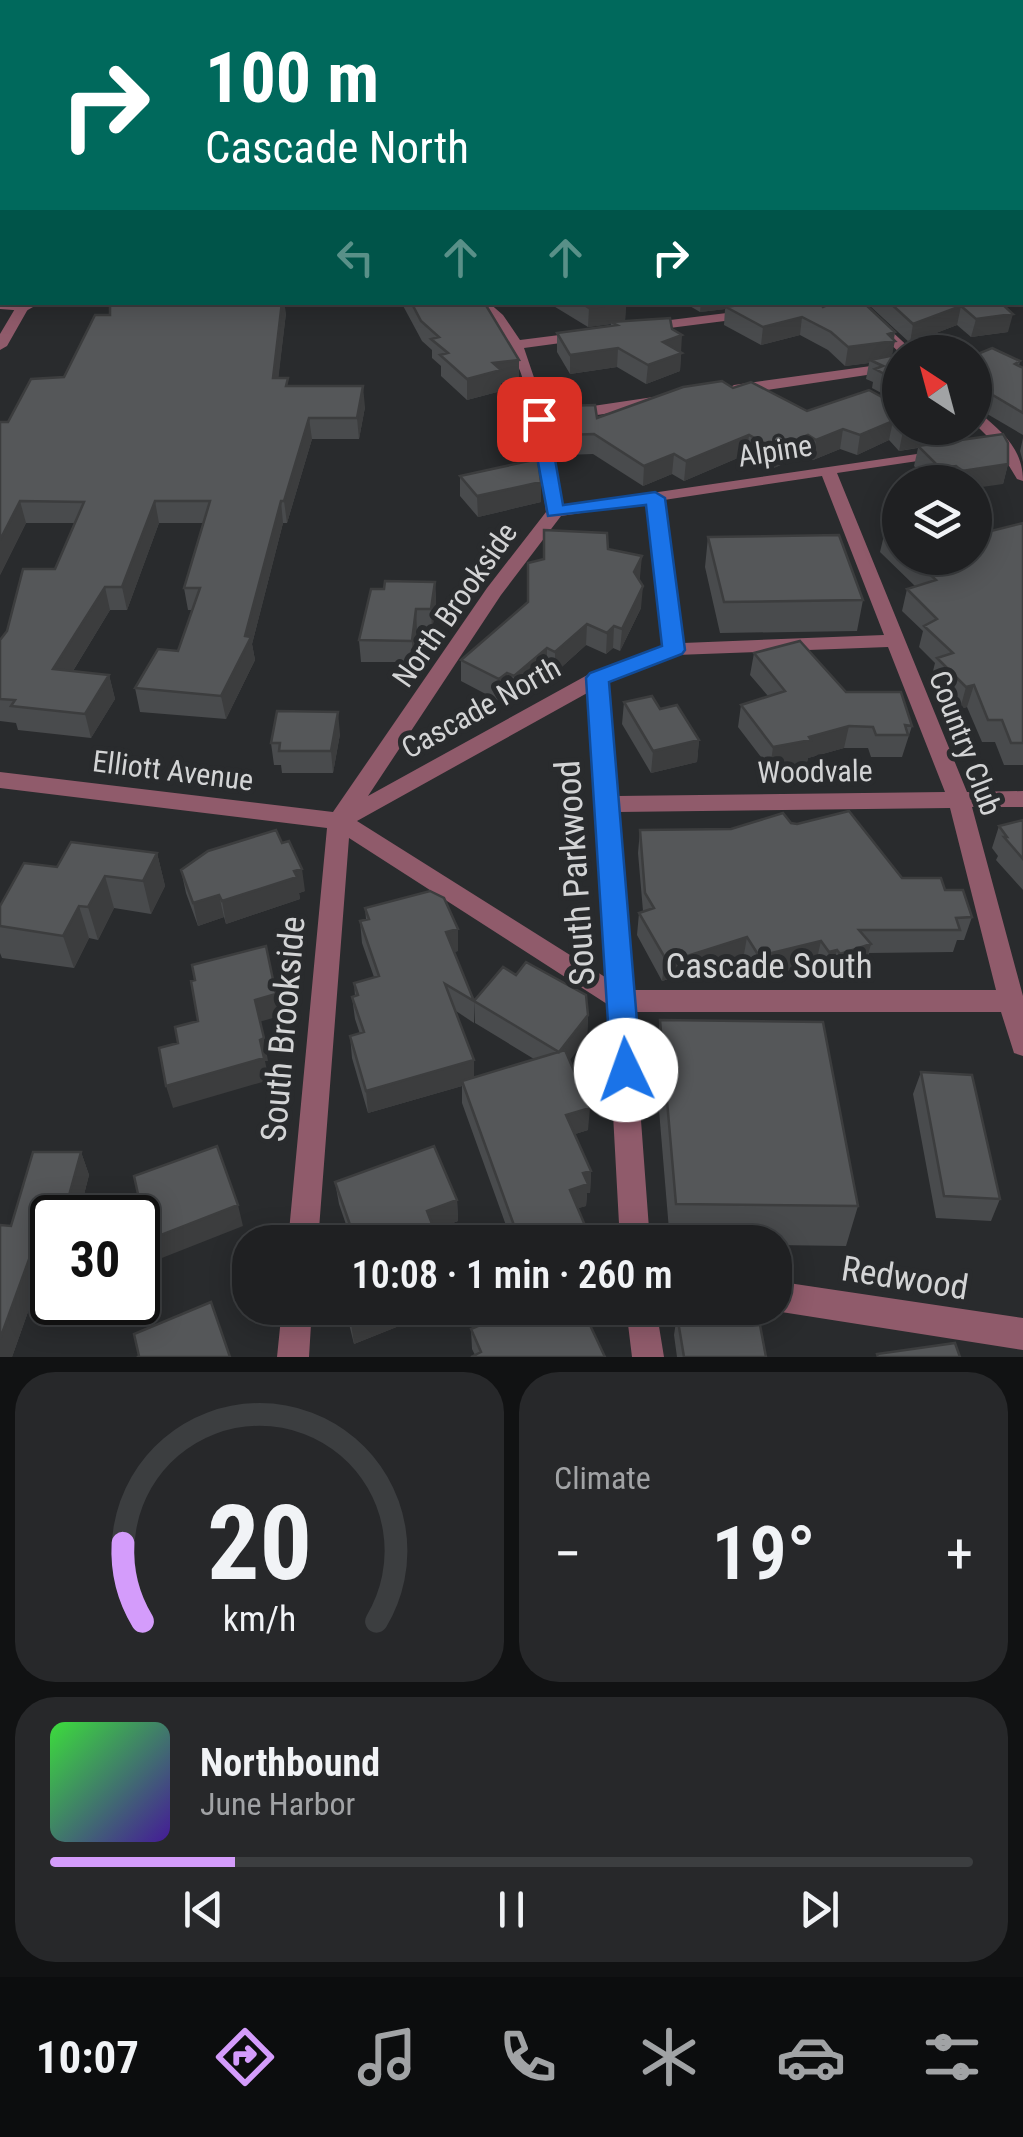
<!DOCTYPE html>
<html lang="en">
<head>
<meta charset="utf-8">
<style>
  body { margin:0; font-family:"Roboto Condensed",sans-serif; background:#27282a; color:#f1f3f6; height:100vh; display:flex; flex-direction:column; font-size:38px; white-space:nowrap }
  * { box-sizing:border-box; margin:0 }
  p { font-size:32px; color:#a1a3a5 }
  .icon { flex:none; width:55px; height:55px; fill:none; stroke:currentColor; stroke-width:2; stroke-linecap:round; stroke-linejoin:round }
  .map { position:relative; height:1357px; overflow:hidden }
  .side { display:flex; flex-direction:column; gap:15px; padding:15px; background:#111213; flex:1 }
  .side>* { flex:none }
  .hud { position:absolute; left:0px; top:0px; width:1025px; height:305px; box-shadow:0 5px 25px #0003,0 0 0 2px #3c3e40; background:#00695c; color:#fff; overflow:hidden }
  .needle { width:65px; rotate:324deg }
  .tools { position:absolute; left:882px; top:335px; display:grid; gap:20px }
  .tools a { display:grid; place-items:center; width:110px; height:110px; border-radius:50%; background:#1f2022; box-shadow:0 5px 25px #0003,0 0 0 2px #3c3e40; font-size:50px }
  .speed { position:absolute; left:30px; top:1195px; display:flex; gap:20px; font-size:50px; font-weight:700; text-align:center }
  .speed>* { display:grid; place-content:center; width:130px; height:130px; border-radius:50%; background:#1f2022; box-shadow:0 5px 25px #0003,0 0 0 2px #3c3e40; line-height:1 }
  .speed .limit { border:5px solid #111; border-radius:15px; background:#fff; color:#111 }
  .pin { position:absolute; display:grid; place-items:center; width:85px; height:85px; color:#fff; margin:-42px; border-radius:20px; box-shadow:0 5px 15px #0006 }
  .me { position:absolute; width:110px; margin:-55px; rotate:357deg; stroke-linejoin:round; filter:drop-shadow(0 0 8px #0008) }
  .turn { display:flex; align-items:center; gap:35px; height:210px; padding:0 40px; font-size:45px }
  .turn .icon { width:130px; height:130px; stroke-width:2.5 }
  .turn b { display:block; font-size:70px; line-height:85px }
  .lanes { display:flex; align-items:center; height:95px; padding:0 40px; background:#0003; justify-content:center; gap:50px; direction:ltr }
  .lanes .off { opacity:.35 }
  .big { font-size:75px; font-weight:600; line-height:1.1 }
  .side .widget { flex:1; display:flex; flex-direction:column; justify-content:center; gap:15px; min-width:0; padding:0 35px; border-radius:40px; background:#27282a }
  .side .dial { align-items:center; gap:0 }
  .dial svg { height:260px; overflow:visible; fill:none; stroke:#3c3e40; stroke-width:7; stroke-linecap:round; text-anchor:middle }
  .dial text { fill:#f1f3f6; stroke:none }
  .song { display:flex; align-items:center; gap:30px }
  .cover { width:120px; height:120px; border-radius:15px; background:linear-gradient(135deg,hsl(120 70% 55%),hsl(260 70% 35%)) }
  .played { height:10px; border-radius:5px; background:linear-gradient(90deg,#d49cfb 20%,#3c3e40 20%) }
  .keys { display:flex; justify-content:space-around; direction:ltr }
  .heat { display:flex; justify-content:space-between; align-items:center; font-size:55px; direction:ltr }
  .side .tiles { flex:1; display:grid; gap:15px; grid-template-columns:1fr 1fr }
  .widget:last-child { grid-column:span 2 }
  .trip { position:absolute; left:232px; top:1225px; width:560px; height:100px; border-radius:40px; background:#1f2022; box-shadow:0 5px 25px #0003,0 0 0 2px #3c3e40; font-weight:600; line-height:100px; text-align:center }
  .tab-bar { display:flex; height:160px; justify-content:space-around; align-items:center; background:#0c0d0e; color:#a1a3a5 }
  .tab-bar .icon { width:70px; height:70px }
  .tab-bar .on { color:#d49cfb }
  .tab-bar b { font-size:45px; color:#f1f3f6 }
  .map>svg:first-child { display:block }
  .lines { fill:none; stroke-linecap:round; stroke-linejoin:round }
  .river { fill:#19535f; fill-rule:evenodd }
  .minor { fill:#905b6b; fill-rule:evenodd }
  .tertiary { fill:#905b6b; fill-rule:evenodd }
  .wall { fill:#494b4d }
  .shaded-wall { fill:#3c3d3e }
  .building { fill:#555759; stroke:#3c3d3e; stroke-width:2.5 }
  .route { fill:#1a73e8; stroke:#114b97; stroke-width:2.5 }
  .labels { text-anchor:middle; stroke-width:10; stroke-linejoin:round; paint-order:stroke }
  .street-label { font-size:30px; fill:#d3d4d5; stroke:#292b2d }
  .near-street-label { font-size:35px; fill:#d3d4d5; stroke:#292b2d }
</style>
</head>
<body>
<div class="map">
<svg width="1023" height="1357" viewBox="0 0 1023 1357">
  <rect width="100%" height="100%" fill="#292b2d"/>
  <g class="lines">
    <path class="river" d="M855,0h28l1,2h-27z
      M1022,74h1v16h-1z"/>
    <path class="minor" d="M0,301l26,2 7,4 -7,4 -26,-2z
      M473,302h15l15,13 17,25 63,-8 7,4 -7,4 -59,8 22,65 114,-17 8,5 -8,5 -112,16 15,84 381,-56 2,3 -8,5 -101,15 130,319 56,-1v16h-51l51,189v60l-9,-3 -13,-41h-368l17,230h-30l-13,-238 -258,-166 -31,404h-30l39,-414 -327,-40v-16l333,40 154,-224 59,-76c-8,-61 -12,-137 -51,-188 -6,-8 -15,-14 -22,-22zM822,476l62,159 -201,8 -19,-143zM647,503l17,143 -73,27 -223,123 133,-201 60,-79zM888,647l57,145 -328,4 -9,-115 68,-26zM589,692l16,285 -248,-156zM950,808l46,182h-365l-13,-178z
      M805,302h37l-47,10 -7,-4z
      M845,302h15l54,50 -14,1z
      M751,310l7,4 -2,3 -110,14 -7,-4 7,-4z
      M900,362v8l-166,25 -8,-5 8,-5z
      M975,411l5,2c23,20 43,36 43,68l-6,-2 -20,-33 -22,-22z
      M775,1281l248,37v32l-248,-39 -9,-3h9z
      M282,1308h30l-3,49h-32z
      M626,1308h30l8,49h-32z"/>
    <path class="tertiary" d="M31,0h8v2h-8z
      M0,88h2v6h-2z
      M19,302h13l-25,44 -7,4v-16z"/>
  </g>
  <path class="wall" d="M401,302h83l35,78 -18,3v8l-34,9 -26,-24v-10l-9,-8v-8l-10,-9z
    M547,302h79l-1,19 47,8 9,23 -1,19 -34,13 -29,-17 -47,7 -13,-22v-19l53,-7 1,-2 -23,3z
    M683,302h136l4,5 72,25 -3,23 8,-1v49l-28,-15 1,-6 -7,-3 3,-16 -24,3 -17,-16 -28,-15 -39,10 -37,-20 1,-16 -25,3z
    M870,302h130l8,30 -37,5 -14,-12 -47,18 -40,-37z
    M286,313l-8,65 11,8 76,21 -6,32h-47l-25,84h-4l-31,121 3,16 -29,59 -86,-7 -5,-24 43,-37 14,-41h-4l-4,-22 19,-65h-44l-32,87h-17l-37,61 36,4 6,24 -24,39 -73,-8 -2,-7 -16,-2v-81l55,-71 19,-46h-48l-26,52 8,-153 56,-45z
    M975,355l45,6 -1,5 4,2v67l-46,-27h-2z
    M733,388l74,23 62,-21 31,38h36l-4,16 76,20 -5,20 -73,-2 -16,-16 4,-18 -19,3 -10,-11 -32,15 -17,-6 -27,11 -8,-5 -34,14 -24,-15 -63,27 -12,-7 -29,12 -50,-32 -28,1 -5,-30 1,-19 36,12z
    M1023,438v24l-3,-11z
    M460,476l81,26 -63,15 -18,-21z
    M1023,523v242h-19l-9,-23h-13l-15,-35 -7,2 -29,-30 4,-16 -16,-16 4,-16 -21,-20 5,-22 9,-2 -36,-35 6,-25 14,-3v34h75z
    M708,537l155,63 -6,31 -137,2 -15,-66z
    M608,549l32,28 -1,3 2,28 -21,43 -7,-3 -7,6 -20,-9 -31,28 -8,-3 -33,27 -7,-3 -8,7 -38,-20v-21z
    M435,582l1,21 -4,28 -15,-1 -4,32h-52l-2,-22 25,-51z
    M754,653l92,39 66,34 -10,31h-31l-3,-9h-24l-36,10 -1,4 -37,7 -32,-42 3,-22 27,-9 -18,-21z
    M624,702l36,7 39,31 -2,22 -46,11 -29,-49z
    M340,734l-7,39h-51l-1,-8h-7l-3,-22z
    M1023,820v70l-27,-30 2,-4 -6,-8 7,-22z
    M791,823l111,55 43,12 27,27 -8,23h-7l-4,12 -84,1 -4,13 -30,11 -3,-4 -8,2 -8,-12 -61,16 -12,-19 -62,19 -3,-3 -16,5 -25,-46 2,-22 4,-2 -5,-58 2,-23 91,-1z
    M157,853l8,33 -14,28 -37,-6 -16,32 -9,-2 -15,30 -72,-10 -2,-5v-47l57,-39z
    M181,870l124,21 -6,2 1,6 -74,25 -2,-7 -26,9 -12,-33z
    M365,908l93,21v22l-4,1 20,49v22l-18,-12 18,49v17l60,-18 -59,-36 -1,-22 114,14 -1,23 -18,22 19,70 -13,4 16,37 -1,22h-3l-1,13 -8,2 14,34h-80l-50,-139v-17l-94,27 -16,-55 -2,-22 10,-2 -5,-15 -3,-22 3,-1 -1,-13 20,-6 -12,-34 -2,-22 6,-2z
    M660,1020l198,186 -12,40 -71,-1v-3h-105l-15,-180z
    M921,1072l79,127 -9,22 -55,-3 -23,-124z
    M81,1152l8,23 -11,43h-26v26l-40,113 -1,-131z
    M335,1182l122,18 1,21 -24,9 5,12h-87l-13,-38z
    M345,1308h99l-90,36z
    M582,1308l-107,47 -3,-6 -1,-20 21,-9v-9z
    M677,1315l89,42h-89l-3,-22z"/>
  <path class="shaded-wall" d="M347,0h19l1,2h-20z
    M2,45v16l-2,2v-17z
    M282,302h2l2,11 -10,86 -3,-21z
    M701,302h69l-44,5v2l-26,3z
    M626,303l-1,19h-14v2l-23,3 1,-19z
    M961,306l-4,19 -47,18 3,-19z
    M1013,314l-5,18 -37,5 5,-18z
    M802,317l-2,18 -39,10 2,-18z
    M895,332l-2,9h2l-4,18 -21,1 -1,3 -24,3 3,-19z
    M682,335l-2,36 -34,13 2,-19 15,-23z
    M618,348l-1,19 -47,7v-19z
    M519,360v20l-18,3v8l-34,9v-21l26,-16z
    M363,386l2,21 -6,32 -2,-21z
    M981,388l-4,20h-2l1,-18z
    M309,418l3,21 -25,84 -3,-22z
    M893,421l-4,19 -32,15 3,-20z
    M925,428h11l-4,17 -33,6 4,-20z
    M843,429l-3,20 -27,11 3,-20z
    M749,435l-2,19 -63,27 2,-20z
    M808,435l-3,20 -34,14 3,-20z
    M674,454l-2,20 -29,12 1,-20z
    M1008,464l-5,20 -28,4v-6h-16l3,-11z
    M956,466l-4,16h-15l3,-14z
    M541,482v20l-63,15 -1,-21z
    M20,501l6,22 -26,52v-35z
    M155,501l4,22 -32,87 -5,-23z
    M281,501l2,22 -31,121 3,16 -29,59 -5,-23 24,-60z
    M642,556l-2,21 -8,16 2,-21z
    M435,582l1,21 -4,28 -1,-22z
    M643,586l-2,22 -21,43 2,-22z
    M105,587l5,23 -50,82 -7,-23z
    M416,609l1,21 -4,32 -1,-21z
    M587,624l-1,21 -31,28v-21z
    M614,626l-1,22 -7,6 1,-21z
    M547,648v22l-33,27v-21z
    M507,673v21l-8,7v-22z
    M109,675l6,24 -24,39 -6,-24z
    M974,685l-7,22 -7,2 6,-22z
    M338,712l2,22 -7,39 -2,-22z
    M849,726l-5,22 -36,10 -1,4 -37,7 3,-22z
    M699,740l-2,22 -46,11 2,-22z
    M157,853l8,33 -14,28 -8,-33z
    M302,869l3,22 -6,2 1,6 -74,25 -4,-23z
    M105,876l9,32 -16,32 -10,-33z
    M219,895l5,22 -26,9 -5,-23z
    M79,906l10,32 -15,30 -11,-32z
    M458,929v22l-11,3 -1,-22z
    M747,937l-4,23 -62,19 3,-22z
    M821,941l-5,22 -61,16 4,-23z
    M871,944l-6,22 -30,11 5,-23z
    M837,950l-5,23 -8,2 5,-23z
    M681,953l-3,23 -16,5 3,-23z
    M276,994l4,22 -21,6 -4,-22z
    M588,1015l-1,23 -28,36v-22z
    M264,1038l4,23h-3l4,19 -96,28 -7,-22z
    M474,1060v22l-12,-1v5l-94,27 -2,-22z
    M590,1108l-2,22 -22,7v-22z
    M81,1152l8,23 -11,43h-2l-8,-19z
    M591,1171l-1,22h-3l-1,13 -17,5 1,-21 13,-17z
    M51,1199l8,19h-7v26l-40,113h-12v-18z
    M457,1200l1,21 -30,11 -1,-21z
    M238,1205l5,21 -104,41 -1,-23z
    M391,1308h53l-90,36 -3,-21z"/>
  <path class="building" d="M73,0h276l1,2h-277z
    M110,302h172l-9,76h15l-2,8h77l-6,32h-48l-25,83h-3l-36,135 6,1 -30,59 -86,-8 23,-39 20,2 22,-63h-16l26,-87h-55l-33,86h-17l-52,82 56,6 -24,39 -74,-8 4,-6 -15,-1v-59l7,-9 16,-62h32l29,-67 -64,-1 -20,39v-118h8l23,-43 33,-2 31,-62h15z
    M411,302h73l35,58 -26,3 8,7 -34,9 -27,-24 8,-2 -17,-14 8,-2 -18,-16z
    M580,302h46v1l-37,5z
    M758,302h61l4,5 11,-5h29l32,30 -7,2 7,7 -47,6 -17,-15 -29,-15 -39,10 -37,-20z
    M889,302h111l13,12 -37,5 -15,-13 -48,18z
    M670,318l2,11 10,6 -19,7 19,11 -34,12 -30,-17 -48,7 -13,-22 60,-8 -6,-3z
    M992,348l28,13 -5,3 8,4v45l-42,-25 -6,2v-35z
    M900,354v28l-25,-13 8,-3 -13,-6z
    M722,381l11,7 18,-6 56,29 62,-21 31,17v21h25l-22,3 -10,-10 -33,14 -17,-6 -27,11 -8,-5 -34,14 -25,-14 -63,26 -12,-7 -30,12 -50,-32 -29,1 -4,-29 34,-1 2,13 86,-31z
    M1003,434l5,9v21l-46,7 -6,-5 -16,2 -22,-22z
    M538,459l3,23 -64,14 -17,-20z
    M1023,523v220h-12l-9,-23h-14l-14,-35 -8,2 -29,-29 16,-5 -29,-27 13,-7 -30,-30 29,-9 -24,-22h63v-23z
    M900,524v22l-16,-14 6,-1 -4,-4z
    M544,530l63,3 1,16 34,7 -8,16 9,14 -21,43 -8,-3 -7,7 -20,-9 -32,28 -8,-4 -33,28 -7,-3 -8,6 -38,-19 67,-58v-39l16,-4z
    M839,535l24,65 -139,2 -16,-65z
    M385,581l50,1 -4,27h-15l-4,32 -53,-1 12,-51h13z
    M800,641l46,51h55l11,34 -7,-1 3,10h-32l-3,-8 -24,-1 -40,11 2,3 -38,7 -32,-42 44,-14 -31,-38z
    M652,696l8,13 17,-4 22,35 -46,11 -29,-49z
    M277,711l61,1 -7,39h-52l1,-8h-9z
    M849,811l53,67h39l4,12h18l9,27 -16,1 4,12h-101l12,14 -31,10 -3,-4 -8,2 -8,-11 -62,15 -12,-19 -63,20 -3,-4 -16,5 -26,-45 15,-5 -9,-15 -5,-63 91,-1 52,-16 8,10 6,1z
    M1023,820v39l-19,-22h3l-8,-11z
    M276,830l6,13 7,-2 13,28 -8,2 3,6 -75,24 -3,-6 -26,8 -12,-33 27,-19z
    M71,842l86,11 -14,28 -38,-5 -17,31 -9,-1 -16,30 -63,-10v-20l24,-43 33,4z
    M430,891l14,7 14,31 -12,3 28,69 -29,-17 29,76 -108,31 -16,-55 14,-4 -12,-35 6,-2 -4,-12 25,-7 -19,-55 9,-2 -4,-11z
    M266,946l10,48 -21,6 9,38 -4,2 4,18 -98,28 -7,-38 19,-5 -3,-16 23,-6 -7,-40 4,-1 -3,-15z
    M526,962l60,33 2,20 -29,37 -85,-51 29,-34 13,8z
    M660,1020l163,2 35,184 -182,-2z
    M565,1050l25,58 -24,7 25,56 -8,2 5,11 -18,6 22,52h-72l-58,-161z
    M921,1072l51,3 28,124 -56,-3z
    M217,1146l21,59 -100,39v-26h-14l-4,-17 18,-7 -4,-18z
    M434,1146l23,54 -30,11 12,31h-83l-21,-60z
    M33,1152h48l-13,47h-17l-51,140v-114l11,1z
    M211,1302l19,55h-93l2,-1 -5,-22z
    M347,1308h44l-40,15z
    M501,1308h81l23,49h-134l10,-5 -10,-23 23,-10 -2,-8z
    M757,1309l9,48h-82l-7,-42z
    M955,1343l5,14h-82l-1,-3z"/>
  <path class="route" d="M539,413l9,6 15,86 92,-13 10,6 20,152 -3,4 -73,28 32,388 -4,9 -11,4 -11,-4 -4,-9 -25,-392 4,-5 72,-27 -16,-141 -98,11 -18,-97z"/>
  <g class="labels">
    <g class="street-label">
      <text transform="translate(775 451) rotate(-9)" y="10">Alpine</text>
      <text transform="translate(455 605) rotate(-55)" y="10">North Brookside</text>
      <text transform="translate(481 708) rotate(-29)" y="10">Cascade North</text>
      <text transform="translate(965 743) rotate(69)" y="10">Country Club</text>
      <text transform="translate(173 771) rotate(7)" y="10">Elliott Avenue</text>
      <text transform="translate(815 772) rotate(-1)" y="10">Woodvale</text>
    </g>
    <g class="near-street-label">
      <text transform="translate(575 873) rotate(-94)" y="12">South Parkwood</text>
      <text x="769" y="978">Cascade South</text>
      <text transform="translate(283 1029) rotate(-85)" y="12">South Brookside</text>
      <text transform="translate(905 1278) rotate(9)" y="12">Redwood</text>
    </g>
  </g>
</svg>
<div class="tools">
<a><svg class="needle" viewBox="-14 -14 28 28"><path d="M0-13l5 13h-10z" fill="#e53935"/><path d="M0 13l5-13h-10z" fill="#a1a3a5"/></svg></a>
<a><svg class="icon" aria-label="layers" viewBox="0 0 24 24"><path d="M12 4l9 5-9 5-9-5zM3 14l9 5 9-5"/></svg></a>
</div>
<div class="speed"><div class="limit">30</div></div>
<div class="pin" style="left:539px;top:419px;background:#d93025"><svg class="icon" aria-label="arrive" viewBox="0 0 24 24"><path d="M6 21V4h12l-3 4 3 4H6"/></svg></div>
<svg class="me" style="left:626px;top:1070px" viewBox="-20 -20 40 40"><circle r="19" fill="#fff"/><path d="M0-13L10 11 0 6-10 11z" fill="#1a73e8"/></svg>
<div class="trip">10:08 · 1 min · 260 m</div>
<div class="hud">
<div class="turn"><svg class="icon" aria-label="right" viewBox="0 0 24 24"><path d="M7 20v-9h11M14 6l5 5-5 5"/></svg><div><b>100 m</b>Cascade North</div></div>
<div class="lanes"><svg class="icon off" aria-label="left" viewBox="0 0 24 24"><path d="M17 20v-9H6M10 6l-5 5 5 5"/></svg><svg class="icon off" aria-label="ahead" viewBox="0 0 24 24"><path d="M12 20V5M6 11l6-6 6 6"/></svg><svg class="icon off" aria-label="ahead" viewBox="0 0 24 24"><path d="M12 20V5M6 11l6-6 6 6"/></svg><svg class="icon" aria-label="right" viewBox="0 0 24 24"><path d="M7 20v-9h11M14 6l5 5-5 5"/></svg></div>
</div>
</div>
<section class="side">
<div class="tiles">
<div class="widget dial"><svg viewBox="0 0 100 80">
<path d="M14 69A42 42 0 1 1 86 69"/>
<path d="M14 69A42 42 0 0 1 8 45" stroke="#d49cfb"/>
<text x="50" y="56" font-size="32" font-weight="700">20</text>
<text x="50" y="72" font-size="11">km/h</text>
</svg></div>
<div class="widget"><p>Climate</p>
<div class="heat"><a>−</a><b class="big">19°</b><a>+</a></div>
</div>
<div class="widget">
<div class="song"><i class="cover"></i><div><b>Northbound</b><p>June Harbor</p></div></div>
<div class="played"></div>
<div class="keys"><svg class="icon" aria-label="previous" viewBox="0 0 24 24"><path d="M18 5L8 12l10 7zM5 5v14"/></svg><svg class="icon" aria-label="pause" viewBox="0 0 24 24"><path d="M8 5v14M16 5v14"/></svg><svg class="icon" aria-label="next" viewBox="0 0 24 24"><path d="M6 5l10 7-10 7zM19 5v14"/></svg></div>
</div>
</div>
</section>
<nav class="tab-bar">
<b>10:07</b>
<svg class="icon on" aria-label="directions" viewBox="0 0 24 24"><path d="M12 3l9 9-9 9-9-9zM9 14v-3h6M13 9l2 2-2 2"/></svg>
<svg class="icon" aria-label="music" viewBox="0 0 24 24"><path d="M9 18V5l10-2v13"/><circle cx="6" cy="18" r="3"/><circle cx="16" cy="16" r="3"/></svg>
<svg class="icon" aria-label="phone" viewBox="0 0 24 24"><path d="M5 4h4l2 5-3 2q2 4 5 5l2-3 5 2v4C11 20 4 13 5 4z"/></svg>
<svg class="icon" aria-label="climate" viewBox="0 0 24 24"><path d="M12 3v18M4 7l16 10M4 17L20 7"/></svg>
<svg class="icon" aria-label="car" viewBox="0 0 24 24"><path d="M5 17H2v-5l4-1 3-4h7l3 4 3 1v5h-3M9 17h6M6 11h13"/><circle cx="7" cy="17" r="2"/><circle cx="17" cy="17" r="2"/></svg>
<svg class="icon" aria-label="filters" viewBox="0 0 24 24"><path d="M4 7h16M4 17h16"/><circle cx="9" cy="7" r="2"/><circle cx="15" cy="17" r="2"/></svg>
</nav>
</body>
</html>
